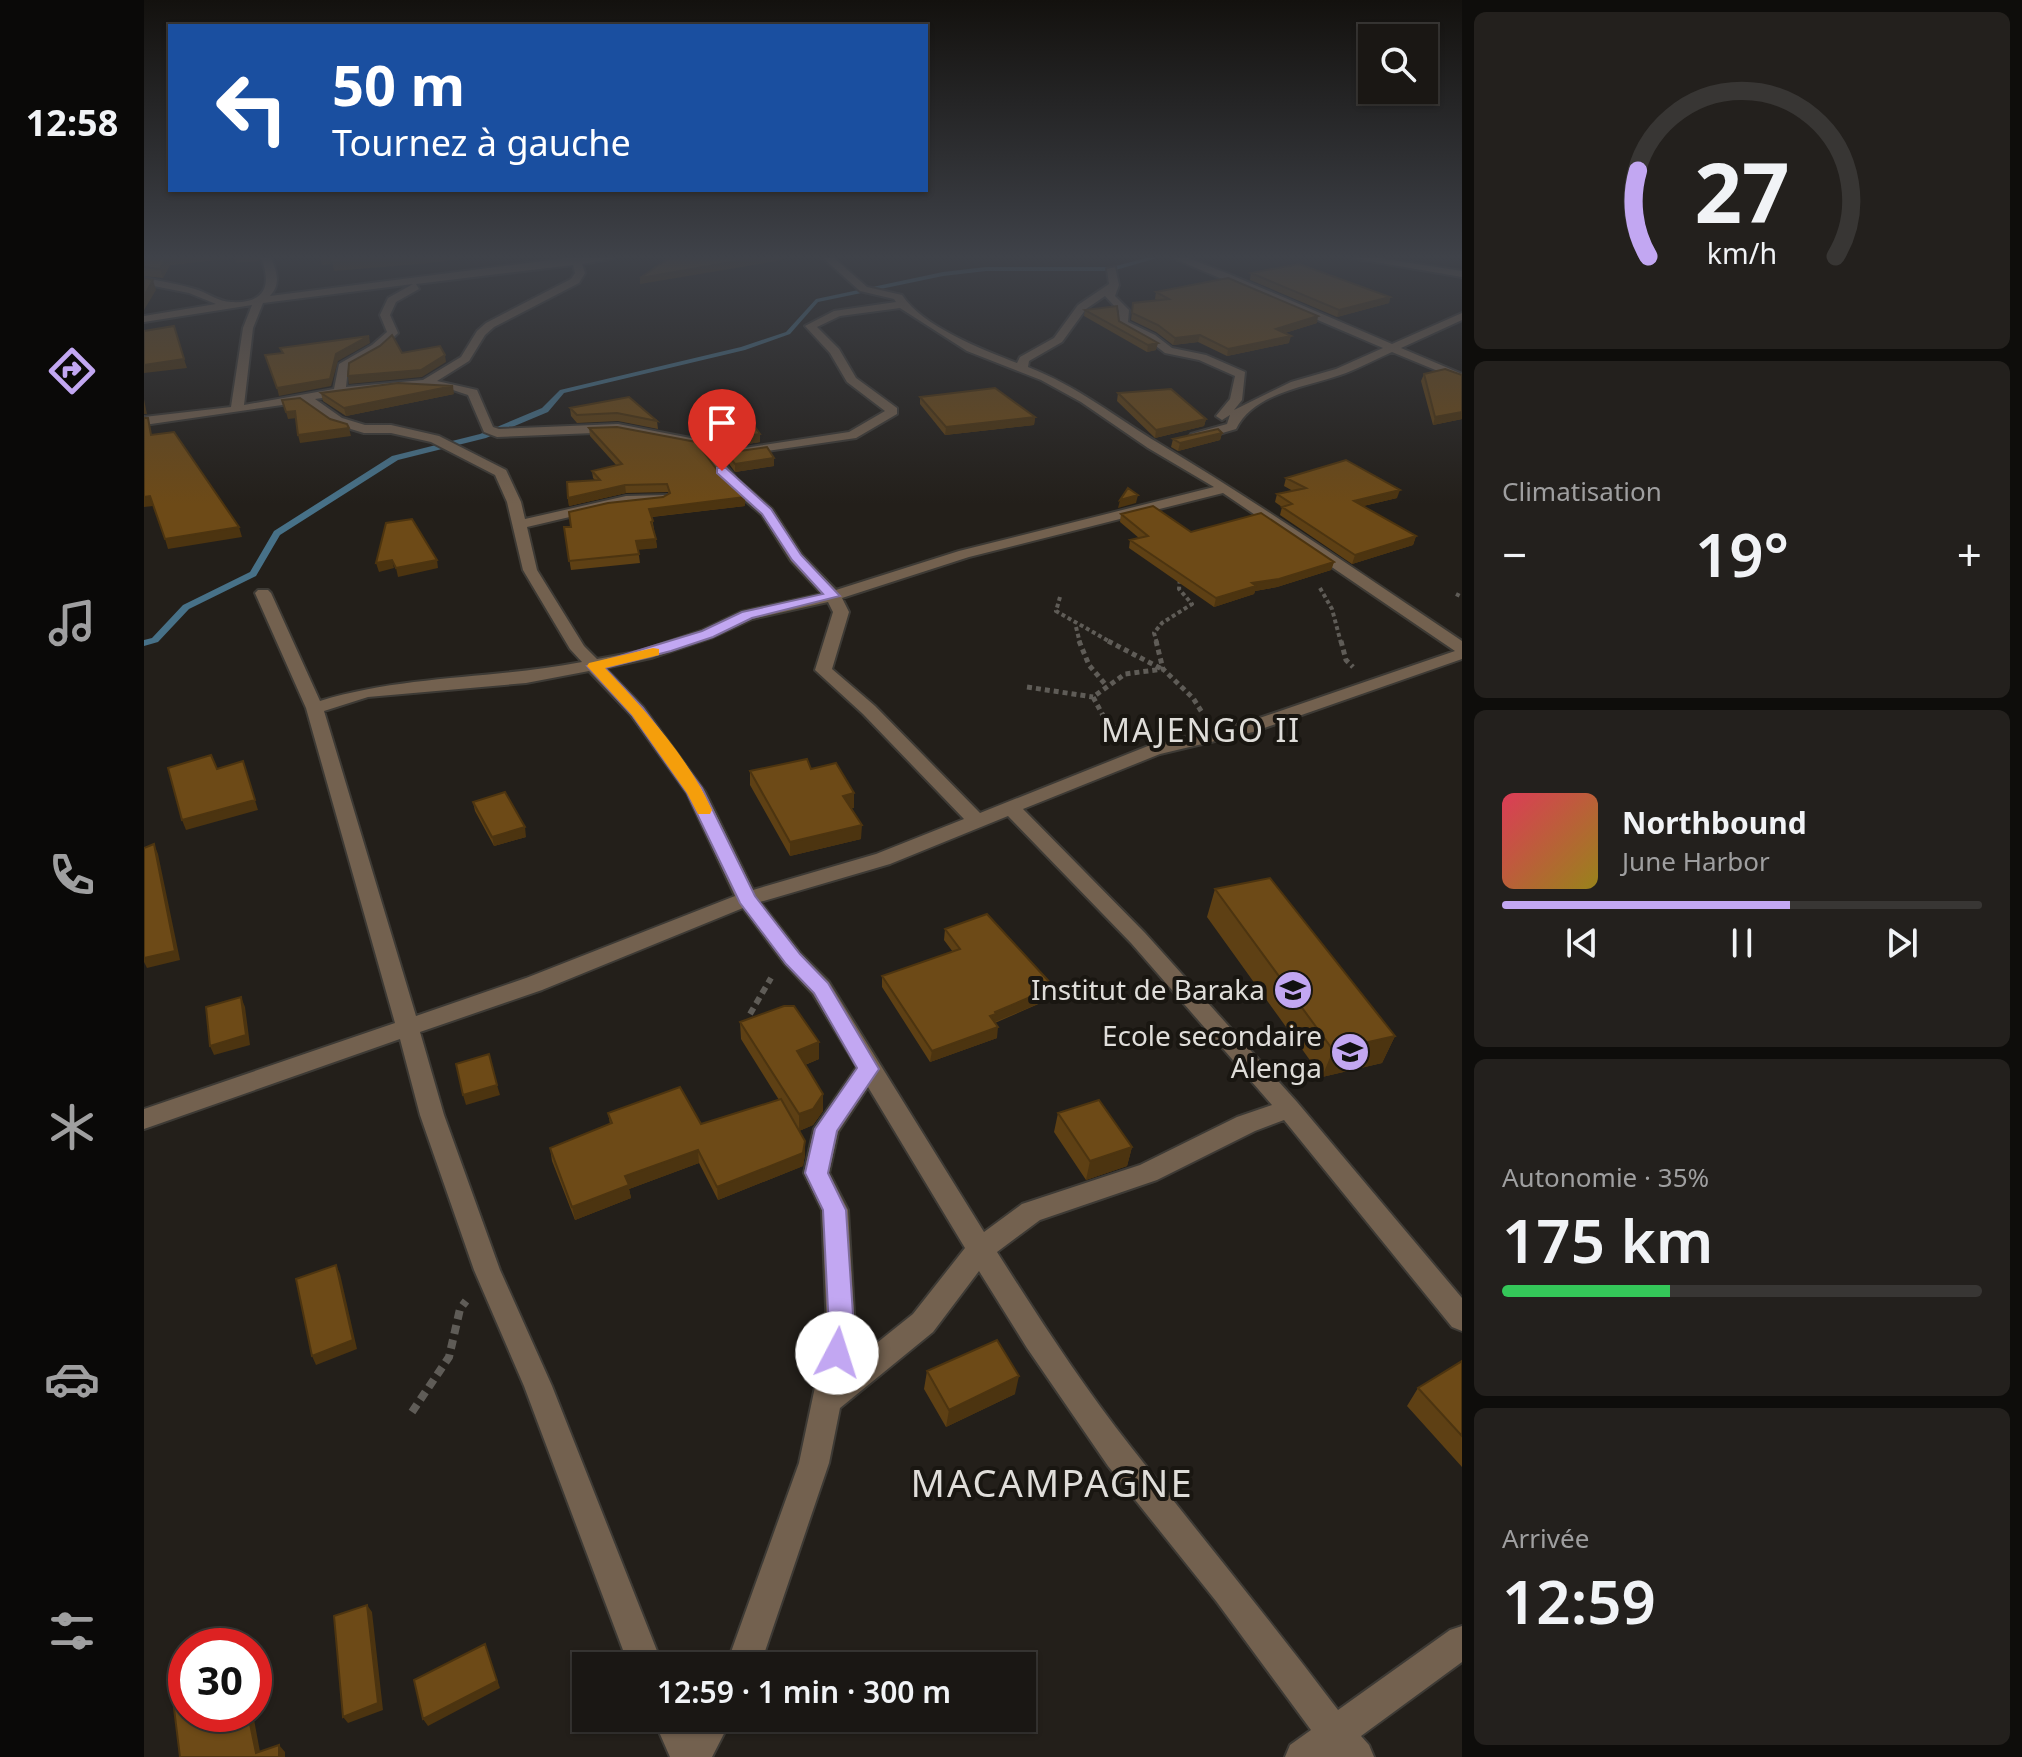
<!DOCTYPE html>
<html lang="fr">
<head>
<meta charset="utf-8">
<style>
  body { margin:0; font-family:"Noto Sans",sans-serif; background:#23201d; color:#f1f3f6; height:100vh; display:flex; flex-direction:column; font-size:30px; white-space:nowrap }
  * { box-sizing:border-box; margin:0 }
  p { font-size:26px; color:#9f9fa0 }
  .icon { flex:none; width:44px; height:44px; fill:none; stroke:currentColor; stroke-width:2; stroke-linecap:round; stroke-linejoin:round }
  .map { position:relative; flex:1; overflow:hidden }
  .sheet { display:flex; flex-direction:column; gap:12px; padding:12px; background:#0e0d0b; width:560px }
  .sheet>* { flex:none }
  .banner { position:absolute; left:24px; top:24px; width:760px; height:168px; border-radius:0px; box-shadow:0 2px 6px #0004,0 0 0 2px #383634; background:#1a4fa0; color:#fff; overflow:hidden }
  .controls { position:absolute; left:1214px; top:24px; display:grid; gap:16px }
  .controls a { display:grid; place-items:center; width:80px; height:80px; border-radius:0px; background:#1a1714; box-shadow:0 2px 6px #0004,0 0 0 2px #383634; font-size:40px }
  .speed { position:absolute; left:24px; top:1628px; display:flex; gap:16px; font-size:40px; font-weight:700; text-align:center }
  .speed>* { display:grid; place-content:center; width:104px; height:104px; border-radius:50%; background:#1a1714; box-shadow:0 2px 6px #0004,0 0 0 2px #383634; line-height:1 }
  .speed .limit { border:12px solid #d22; background:#fff; color:#111 }
  .pin { position:absolute; display:grid; place-items:center; width:68px; height:68px; color:#fff; margin:-82px -34px; border-radius:50% 50% 50% 0; rotate:-45deg; box-shadow:0 0 8px #0007 }
  .pin .icon { rotate:45deg }
  .me { position:absolute; width:88px; margin:-44px; rotate:5deg; stroke-linejoin:round; filter:drop-shadow(0 0 6px #0008) }
  .turn { display:flex; align-items:center; gap:28px; height:168px; padding:0 32px; font-size:36px }
  .turn .icon { width:104px; height:104px; stroke-width:2.5 }
  .turn b { display:block; font-size:56px; line-height:68px }
  .big { font-size:60px; font-weight:600; line-height:1.1 }
  .sheet .widget { flex:1; display:flex; flex-direction:column; justify-content:center; gap:12px; min-width:0; padding:0 28px; border-radius:12px; background:#23201d }
  .sheet .dial { align-items:center; gap:0 }
  .dial svg { height:208px; overflow:visible; fill:none; stroke:#383634; stroke-width:7; stroke-linecap:round; text-anchor:middle }
  .dial text { fill:#f1f3f6; stroke:none }
  .song { display:flex; align-items:center; gap:24px }
  .cover { width:96px; height:96px; border-radius:12px; background:linear-gradient(135deg,hsl(350 70% 55%),hsl(50 70% 35%)) }
  .played { height:8px; border-radius:4px; background:linear-gradient(90deg,#c2a7f2 60%,#383634 60%) }
  .keys { display:flex; justify-content:space-around; direction:ltr }
  .heat { display:flex; justify-content:space-between; align-items:center; font-size:44px; direction:ltr }
  .charge { height:12px; border-radius:6px; background:linear-gradient(90deg,#34c759 35%,#383634 0) }
  .trip { position:absolute; left:428px; top:1652px; width:464px; height:80px; border-radius:0px; background:#1a1714; box-shadow:0 2px 6px #0004,0 0 0 2px #383634; font-weight:600; line-height:80px; text-align:center }
  main { display:flex; flex:1; min-height:0 }
  .dock { display:flex; flex-direction:column; width:144px; justify-content:space-around; align-items:center; background:#0a0908; color:#9f9fa0 }
  .dock .icon { width:56px; height:56px }
  .dock .on { color:#c2a7f2 }
  .dock b { font-size:36px; color:#f1f3f6 }
  .map>svg:first-child { display:block }
  .lines { fill:none; stroke-linecap:round; stroke-linejoin:round }
  .stream { fill:#477188; fill-rule:evenodd }
  .minor-casing { stroke:#3d3a35; stroke-width:4 }
  .path-far3 { stroke:#5f5c57; stroke-width:4; stroke-dasharray:4 3; stroke-linecap:butt }
  .path-far2 { stroke:#5f5c57; stroke-width:5; stroke-dasharray:5 4; stroke-linecap:butt }
  .path-far1 { stroke:#5f5c57; stroke-width:6; stroke-dasharray:7 5; stroke-linecap:butt }
  .path { stroke:#5f5c57; stroke-width:8; stroke-dasharray:9 6; stroke-linecap:butt }
  .minor { fill:#73614f; fill-rule:evenodd }
  .wall { fill:#5e4014 }
  .shaded-wall { fill:#4c3410 }
  .building { fill:#6d4a17; stroke:#4c3410; stroke-width:2 }
  .route { fill:#c2a7f2; stroke:#7e6d9d; stroke-width:2 }
  .slow { fill:#f59e0b }
  .labels { text-anchor:middle; stroke-width:8; stroke-linejoin:round; paint-order:stroke }
  .poi-label { font-size:28px; fill:#dfddd9; stroke:#191611; text-anchor:end }
  .quarter-label { font-size:32px; letter-spacing:2px; fill:#dfddd9; stroke:#191611 }
  .near-quarter-label { font-size:38px; letter-spacing:2px; fill:#dfddd9; stroke:#191611 }
</style>
</head>
<body>
<main>
<nav class="dock">
<b>12:58</b>
<svg class="icon on" aria-label="directions" viewBox="0 0 24 24"><path d="M12 3l9 9-9 9-9-9zM9 14v-3h6M13 9l2 2-2 2"/></svg>
<svg class="icon" aria-label="music" viewBox="0 0 24 24"><path d="M9 18V5l10-2v13"/><circle cx="6" cy="18" r="3"/><circle cx="16" cy="16" r="3"/></svg>
<svg class="icon" aria-label="phone" viewBox="0 0 24 24"><path d="M5 4h4l2 5-3 2q2 4 5 5l2-3 5 2v4C11 20 4 13 5 4z"/></svg>
<svg class="icon" aria-label="climate" viewBox="0 0 24 24"><path d="M12 3v18M4 7l16 10M4 17L20 7"/></svg>
<svg class="icon" aria-label="car" viewBox="0 0 24 24"><path d="M5 17H2v-5l4-1 3-4h7l3 4 3 1v5h-3M9 17h6M6 11h13"/><circle cx="7" cy="17" r="2"/><circle cx="17" cy="17" r="2"/></svg>
<svg class="icon" aria-label="filters" viewBox="0 0 24 24"><path d="M4 7h16M4 17h16"/><circle cx="9" cy="7" r="2"/><circle cx="15" cy="17" r="2"/></svg>
</nav>
<div class="map">
<svg width="1318" height="1757" viewBox="0 0 1318 1757">
  <rect width="100%" height="100%" fill="#231f1a"/>
  <g class="lines">
    <path class="stream" d="M1002,258h11l-45,13h-126l-43,5 -125,26 -28,32 -45,16 -181,43 -16,19 -62,26 -88,22 -118,75 -24,41 -67,33 -31,33 -14,4v-6l8,-2 31,-33 67,-33 24,-41 118,-75 88,-22 62,-26 18,-18 181,-43 45,-15 30,-33 127,-27 43,-5h126z"/>
    <g class="minor-casing">
      <path id="minor" d="M117,258h10c6,14 10,26 -1,38l297,-38h48l-33,6 3,9 -6,10 -85,44 -9,8 -16,26 -32,20 40,9 16,37 6,2 119,-5 88,17 31,38 35,30 30,46 34,35 123,-39 255,-64 -66,-39 -67,-46 -40,-22 -74,-29 -67,-43 -60,8 -23,11 22,22 17,29 41,30v6l-41,24 -117,17 -1,-3 6,-4 105,-16 36,-21 -38,-29 -17,-29 -25,-27 29,-15 62,-9 -2,-3 -34,-8 -37,-33h11l33,29 35,8c20,31 81,55 115,68l3,-6 34,-19 24,-33 31,-21 -2,-15 8,-2 4,18 -4,11 14,14 -1,12 27,13 17,13 34,7 39,17 -3,28 -8,10 57,-28 45,-13 47,-21 -210,-90h15l41,16 163,70 70,-31v7l-61,28 61,26v7l-70,-29c-16,7 -31,15 -46,21 -37,14 -91,18 -110,56l-41,12 -6,-4 2,-3 36,-10 3,-9 -8,5 -6,-4 14,-17 5,-23 -36,-16 -34,-7 -18,-14 -28,-14v-14l-14,-15 -19,13 -24,33 -33,19 -1,6c49,19 87,50 132,77 103,62 202,130 302,197v18l-209,73 -93,22 -137,55 122,124 152,169 165,196v33l-10,-4 -168,-207 -29,11 -98,49 -117,40 -43,32c42,66 85,133 134,195 69,88 140,174 207,263l112,-80 12,-4v36l-101,74 8,9 5,12h-89l5,-12 21,-15 -95,-129 -108,-135 -81,-118 -48,-77 -46,61 -93,76 -11,55 -69,203h-34l73,-203 28,-133 -5,-120 -18,-37 10,-44 43,-62 -44,-73 -28,-30 -42,-56 -201,82 -122,42 24,83 56,155 52,116 111,280h-34l-105,-280 -50,-116 -54,-155 -20,-76 -256,90v-20l251,-86 -89,-315 -51,-115 3,-3h10l3,3 49,108c84,-26 175,-22 262,-39l-12,-13 -47,-79 -16,-68 -12,-27 -64,-33 -40,-9h-27l-30,-9 -31,-22 -159,23v-8l87,-10 12,-79 9,-23 -108,17v-6l72,-12 -27,-11 -45,-9v-6c17,3 34,6 51,11 11,3 24,13 36,13 32,2 42,-15 30,-44zM429,265l2,8 -4,6 -85,44 -9,8 -16,26 -38,23 -77,7 2,-19 32,-18 18,-17 -8,-18 6,-13 23,-13 -3,-5zM269,284l-25,14 -8,17 7,17 -15,13 -33,19 -5,25 -90,16 9,-77 10,-25zM255,387l51,2 18,6 16,37 13,5 121,-5 80,15 29,38 35,30 29,46 31,33 -81,18 -40,19 -60,20 -44,8 -13,-13 -47,-76 -10,-43 81,-19 55,-6 5,-1v-6l-42,1 -101,23 -4,-17 -15,-32 -67,-34 -48,-11h-26l-23,-7 -27,-19zM1079,493l232,158 -213,73 -94,22 -168,67 -105,-107 -43,-37 17,-57 -7,-14 127,-41zM684,602l5,10 -18,58 48,44 101,105 -88,35 -123,36 -48,-98 -62,-85 -38,-39 46,-10 62,-21 39,-18zM445,671l42,44 56,78 48,103 -209,82 -110,38 -92,-305 44,-14 158,-14zM864,816l123,127 141,162 -35,12 -97,48 -118,39 -38,28 -155,-250 -28,-28 -41,-52 130,-38zM724,1087l97,161 -52,66 -65,52 7,-36 -7,-120 -19,-37 9,-41z
        M1208,258h26l84,13v6z
        M509,1718h35l3,8 5,-8h36l-20,39h-42z"/>
    </g>
    <path class="path-far3" d="M1176,588l12,21 9,34
      M1312,594l6,3
      M916,597l-4,14 56,32
      M932,627l4,16
      M1013,643l-3,-10 8,-10 30,-19 -13,-15 1,-11"/>
    <path class="path-far2" d="M935,641l10,24 16,19
      M964,641l54,28
      M1012,641l7,28 30,29 10,16
      M1197,641l5,19 7,7
      M883,687l66,10
      M980,735l-18,-14 -13,-24 32,-23 38,-5"/>
    <path class="path-far1" d="M606,1014l21,-36"/>
    <path class="path" d="M268,1412l37,-55 11,-48 6,-8"/>
    <use href="#minor" class="minor"/>
  </g>
  <path class="wall" d="M0,258h89l-63,7 -7,13 -19,-2z
    M1107,273l139,24 -1,6 -52,14 -87,-37z
    M1012,292l161,31 -32,10 4,10 -62,13 -29,-14 -25,3 -17,-13 -25,-12 2,-17 24,-3 -2,-1z
    M941,310l34,11 37,29 -9,2 -63,-36z
    M1280,374l38,1v44l-29,6 -12,-44z
    M177,393l133,1 -108,22 -23,-15z
    M974,393l88,26 -2,7 -49,12 -38,-37z
    M485,397l28,24 1,8 -40,-8 -41,2 -6,-7 -1,-8z
    M776,397l115,20 -1,8 -89,10 -25,-31z
    M445,428l156,78 -93,11 5,31 -19,1 2,14 -69,7 -7,-43h7l92,-30 6,-3 -1,-2 -42,1 -57,13 -1,-8 27,-18 -2,-2 -1,-7 25,-5 -27,-30z
    M564,432l52,2v8l-44,7 -7,-10z
    M1078,433l-2,7 -42,11 -7,-4 2,-8z
    M582,453l48,5v8l-39,6 -8,-11z
    M1142,478l111,20 -34,8 53,30 -3,9 -61,19 -72,-49 2,-8 -7,-5 2,-8 16,-3 -9,-5z
    M977,514l70,18 143,30 -3,8 -54,17 -22,4 -1,3 -40,13 -85,-59 1,-8 9,-2 -19,-16z
    M667,769l43,39h-3l10,31 -71,17 -40,-71v-14z
    M329,802l53,35 -32,9 -19,-35z
    M1071,889l180,147 -13,27 -60,14 -115,-160z
    M801,929l109,58 -2,11 -57,25 2,15 -67,24 -48,-75v-11l71,-24 -9,-12z
    M596,1022l79,20v17l-14,6 18,29v17l-10,14 -14,6 6,10v14l-2,11 -85,34 -19,-37 -70,26 2,9 -56,22 -23,-59 -2,-13 60,-24 -2,-11 93,11 78,-24 -38,-61z
    M914,1113l74,34 -5,19 -41,14 -32,-48z
    M1318,1361v106l-55,-61 11,-18z
    M783,1371l88,23 -69,33 -22,-38z"/>
  <path class="shaded-wall" d="M22,258h67l-63,7 -7,13 -3,-9z
    M91,258h25l-1,3 -23,2z
    M176,258h9l2,6 -9,1z
    M236,258h85l-34,5 -97,8 -2,-9z
    M611,258h28v2l-143,24v-6z
    M9,280l3,10 -12,20v-14z
    M1246,297l-1,6 -52,14 2,-7z
    M1174,316l-1,7 -42,13 1,-7z
    M1056,335l-2,7 -25,3 2,-7z
    M225,336l1,7 -32,18 -7,25 -52,10 -2,-8z
    M1147,336l-2,7 -62,13 1,-7z
    M1014,343l-2,7 -9,2 1,-7z
    M301,355l1,7 -24,15 -73,7 -1,-8z
    M40,359l3,9 -43,5v-8z
    M309,386l1,8 -108,22 -2,-8z
    M0,399l3,15h-3z
    M151,411l2,7 -9,1 -2,-7z
    M1318,412v7l-29,6 2,-8z
    M891,417l-1,8 -89,10 1,-8z
    M1062,419l-2,7 -49,12 1,-8z
    M205,428l2,8 -51,7 -2,-8z
    M1078,433l-2,7 -42,11 2,-8z
    M616,434v8l-44,7v-8z
    M630,458v8l-39,6v-8z
    M481,485l1,8 -57,13 -1,-8z
    M1256,490l-3,8 -46,11 3,-8z
    M994,495l-2,8 -18,5 2,-8z
    M6,496l3,10 -9,1v-10z
    M601,497v9l-95,11 -1,-8z
    M95,527l3,10 -74,12 -3,-10z
    M1272,536l-3,9 -61,19 3,-9z
    M512,539l1,9 -20,2 -1,-9z
    M248,560l2,8 -15,4 -3,-9z
    M293,560l1,8 -40,9 -2,-9z
    M1190,562l-3,8 -54,17 -22,4 -1,3 -40,13 2,-9 36,-15z
    M99,761l15,49 -72,20 -4,-10z
    M710,793v15l-11,2v-14z
    M718,825l-1,14 -71,17v-14z
    M381,827l1,10 -32,9 -2,-9z
    M10,844l4,10 22,106 -33,8 -3,-6v-4z
    M910,987l-2,11 -57,24 -5,-6 5,-4z
    M97,997l4,10 5,38 -36,10 -4,-9z
    M854,1027l-1,11 -67,24 2,-11z
    M1251,1036l-13,27 -60,14 11,-27z
    M675,1042v17l-22,9v-17z
    M353,1085l3,10 -34,10 -3,-10z
    M679,1094v17l-10,14 -14,6v-17z
    M661,1141v14l-2,11 -85,34 -1,-13z
    M988,1147l-5,19 -41,14 4,-19z
    M554,1150l1,13 -70,26 2,9 -56,22 -3,-13 53,-31z
    M192,1265l4,9 17,75 -41,16 -4,-9z
    M875,1376l-4,18 -69,33 3,-17z
    M223,1605l5,7 11,98 -35,13 -5,-6z
    M341,1644l15,44 -72,38 -5,-7z
    M104,1714h5l8,43 -5,-4z
    M135,1745l6,7v5h-6z"/>
  <path class="building" d="M0,258h22l-6,11 -16,-2z
    M186,258h50l-48,4z
    M525,258h86l-115,20z
    M1155,264l91,33 -51,13 -88,-37z
    M0,278l9,2 -9,16z
    M1084,278l90,38 -42,13 15,7 -63,13 -28,-14 -25,3 -17,-13 -26,-12 1,-10 36,-4 -13,-7z
    M973,306l2,15 39,22 -10,2 -63,-35z
    M30,326l10,33 -40,6v-34z
    M248,335l10,18 38,-7 5,9 -24,15 -73,6 1,-13 31,-17z
    M225,336l-33,18 -6,25 -53,9 -12,-33 18,-2 -3,-5z
    M1301,369l17,6v37l-27,5 -11,-43z
    M254,383l55,3 -109,22 -23,-15z
    M851,388l40,29 -89,10 -26,-30z
    M1027,389l35,30 -50,11 -38,-37z
    M485,397l28,24 -40,-8 -40,2 -7,-7z
    M156,398l30,21 17,5 2,4 -51,7 -3,-24 -9,1 -4,-12z
    M0,418h4l3,17 23,-3 65,95 -74,12 -15,-43 -6,1z
    M473,427l79,15 28,37 21,18 -96,12 4,12 -2,1 5,17 -20,2 3,13 -70,7 -5,-34h7l-2,-15 39,-9 55,-6 7,-4 -3,-9 -42,1 -57,13 -1,-16 33,-2 -8,-9 30,-7 -33,-36z
    M611,427l5,7 -44,7 -8,-9z
    M1074,429l4,4 -42,10 -7,-4z
    M623,447l7,11 -39,6 -9,-11z
    M1202,460l54,30 -46,11 62,35 -61,19 -73,-48 10,-3 -15,-10 29,-6 -20,-10z
    M984,488l10,7 -18,5z
    M1009,506l38,26 70,-19 73,49 -55,17 -27,4 4,3 -40,12 -86,-58 18,-4 -27,-22z
    M268,519l25,41 -41,8 -4,-8 -16,3 10,-40z
    M67,755l6,14 26,-8 12,39 -73,20 -14,-52z
    M663,759l4,10 25,-6 18,30 -11,3 19,29 -72,17 -40,-71z
    M361,792l20,35 -33,10 -19,-35z
    M10,844l21,107 -31,7v-110z
    M1126,878l125,158 -62,14 -118,-161z
    M843,914l67,73 -59,25 1,2 -6,2 8,11 -66,24 -50,-75 78,-27 -15,-20z
    M97,997l5,38 -36,11 -4,-39z
    M640,1006h10l25,36 -22,9 26,43 -10,15 -14,5 -59,-92z
    M345,1054l8,31 -34,10 -7,-31z
    M536,1087l21,37 80,-25 24,42 -2,12 -86,34 -19,-37 -73,26 4,9 -57,22 -22,-59 62,-25 -4,-10z
    M955,1100l33,47 -42,14 -32,-48z
    M192,1265l17,75 -41,16 -16,-77z
    M853,1340l22,36 -70,34 -22,-39z
    M1318,1361v75l-44,-48z
    M223,1605l11,98 -35,14 -9,-101z
    M341,1644l12,37 -74,38 -9,-39z
    M42,1702v12h62l8,39 23,-8v12h-99l-6,-49z"/>
  <linearGradient id="sky" x2="0" y2="1"><stop stop-color="#13110e"/><stop offset="0.51" stop-color="#3f4249"/><stop offset="1" stop-color="#3f4249" stop-opacity="0"/></linearGradient>
  <rect width="1318" height="504" fill="url(#sky)"/>
  <path class="route" d="M573,468h9l45,41 30,46 39,41 -88,22 -39,19 -42,14 -66,17 38,40 59,80 53,108 45,58 28,29 51,86 -42,62 -9,42 18,37 8,120 -8,31 -9,4 -9,-4 -4,-8 5,-23 -6,-120 -18,-37 10,-44 42,-61 -43,-75 -28,-29 -46,-61 -53,-110 -55,-78 -45,-49 115,-35 40,-19 81,-18 -31,-34 -30,-46 -45,-41z"/>
  <path class="slow" d="M509,648l6,1v6l-54,13c40,42 83,89 107,142l-2,4h-12l-11,-21 -55,-78 -45,-49 2,-3z"/>
  <defs>
    <g id="school-disc" transform="scale(2)"><circle r="9.5" fill="#c2a7f2" stroke="#191611"/><path d="M0-5L7-2L0 1L-7-2ZM-4 1L0 2.5L4 1V4Q0 6-4 4Z" fill="#111"/></g>
  </defs>
  <g fill-rule="evenodd">
    <use href="#school-disc" x="1149" y="990"/>
    <use href="#school-disc" x="1206" y="1052"/>
  </g>
  <g class="labels">
    <g class="poi-label">
      <text x="1121" y="1000">Institut de Baraka</text>
      <text x="1178" y="1046">Ecole secondaire<tspan x="1178" dy="32">Alenga</tspan></text>
    </g>
    <g class="quarter-label">
      <text x="1057" y="742">MAJENGO II</text>
    </g>
    <g class="near-quarter-label">
      <text x="908" y="1497">MACAMPAGNE</text>
    </g>
  </g>
</svg>
<div class="controls">
<a><svg class="icon" aria-label="search" viewBox="0 0 24 24"><circle cx="10" cy="10" r="6"/><path d="M15 15l6 6"/></svg></a>
</div>
<div class="speed"><div class="limit">30</div></div>
<div class="pin" style="left:578px;top:471px;background:#d93025"><svg class="icon" aria-label="arrive" viewBox="0 0 24 24"><path d="M6 21V4h12l-3 4 3 4H6"/></svg></div>
<svg class="me" style="left:693px;top:1353px" viewBox="-20 -20 40 40"><circle r="19" fill="#fff"/><path d="M0-13L10 11 0 6-10 11z" fill="#c2a7f2"/></svg>
<div class="trip">12:59 · 1 min · 300 m</div>
<div class="banner">
<div class="turn"><svg class="icon" aria-label="left" viewBox="0 0 24 24"><path d="M17 20v-9H6M10 6l-5 5 5 5"/></svg><div><b>50 m</b>Tournez à gauche</div></div>
</div>
</div>
<section class="sheet">
<div class="widget dial"><svg viewBox="0 0 100 80">
<path d="M14 69A42 42 0 1 1 86 69"/>
<path d="M14 69A42 42 0 0 1 10 36" stroke="#c2a7f2"/>
<text x="50" y="56" font-size="32" font-weight="700">27</text>
<text x="50" y="72" font-size="11">km/h</text>
</svg></div>
<div class="widget"><p>Climatisation</p>
<div class="heat"><a>−</a><b class="big">19°</b><a>+</a></div>
</div>
<div class="widget">
<div class="song"><i class="cover"></i><div><b>Northbound</b><p>June Harbor</p></div></div>
<div class="played"></div>
<div class="keys"><svg class="icon" aria-label="previous" viewBox="0 0 24 24"><path d="M18 5L8 12l10 7zM5 5v14"/></svg><svg class="icon" aria-label="pause" viewBox="0 0 24 24"><path d="M8 5v14M16 5v14"/></svg><svg class="icon" aria-label="next" viewBox="0 0 24 24"><path d="M6 5l10 7-10 7zM19 5v14"/></svg></div>
</div>
<div class="widget"><p>Autonomie · 35%</p><b class="big">175 km</b><div class="charge"></div></div>
<div class="widget"><p>Arrivée</p><b class="big">12:59</b></div>
</section>
</main>
</body>
</html>
